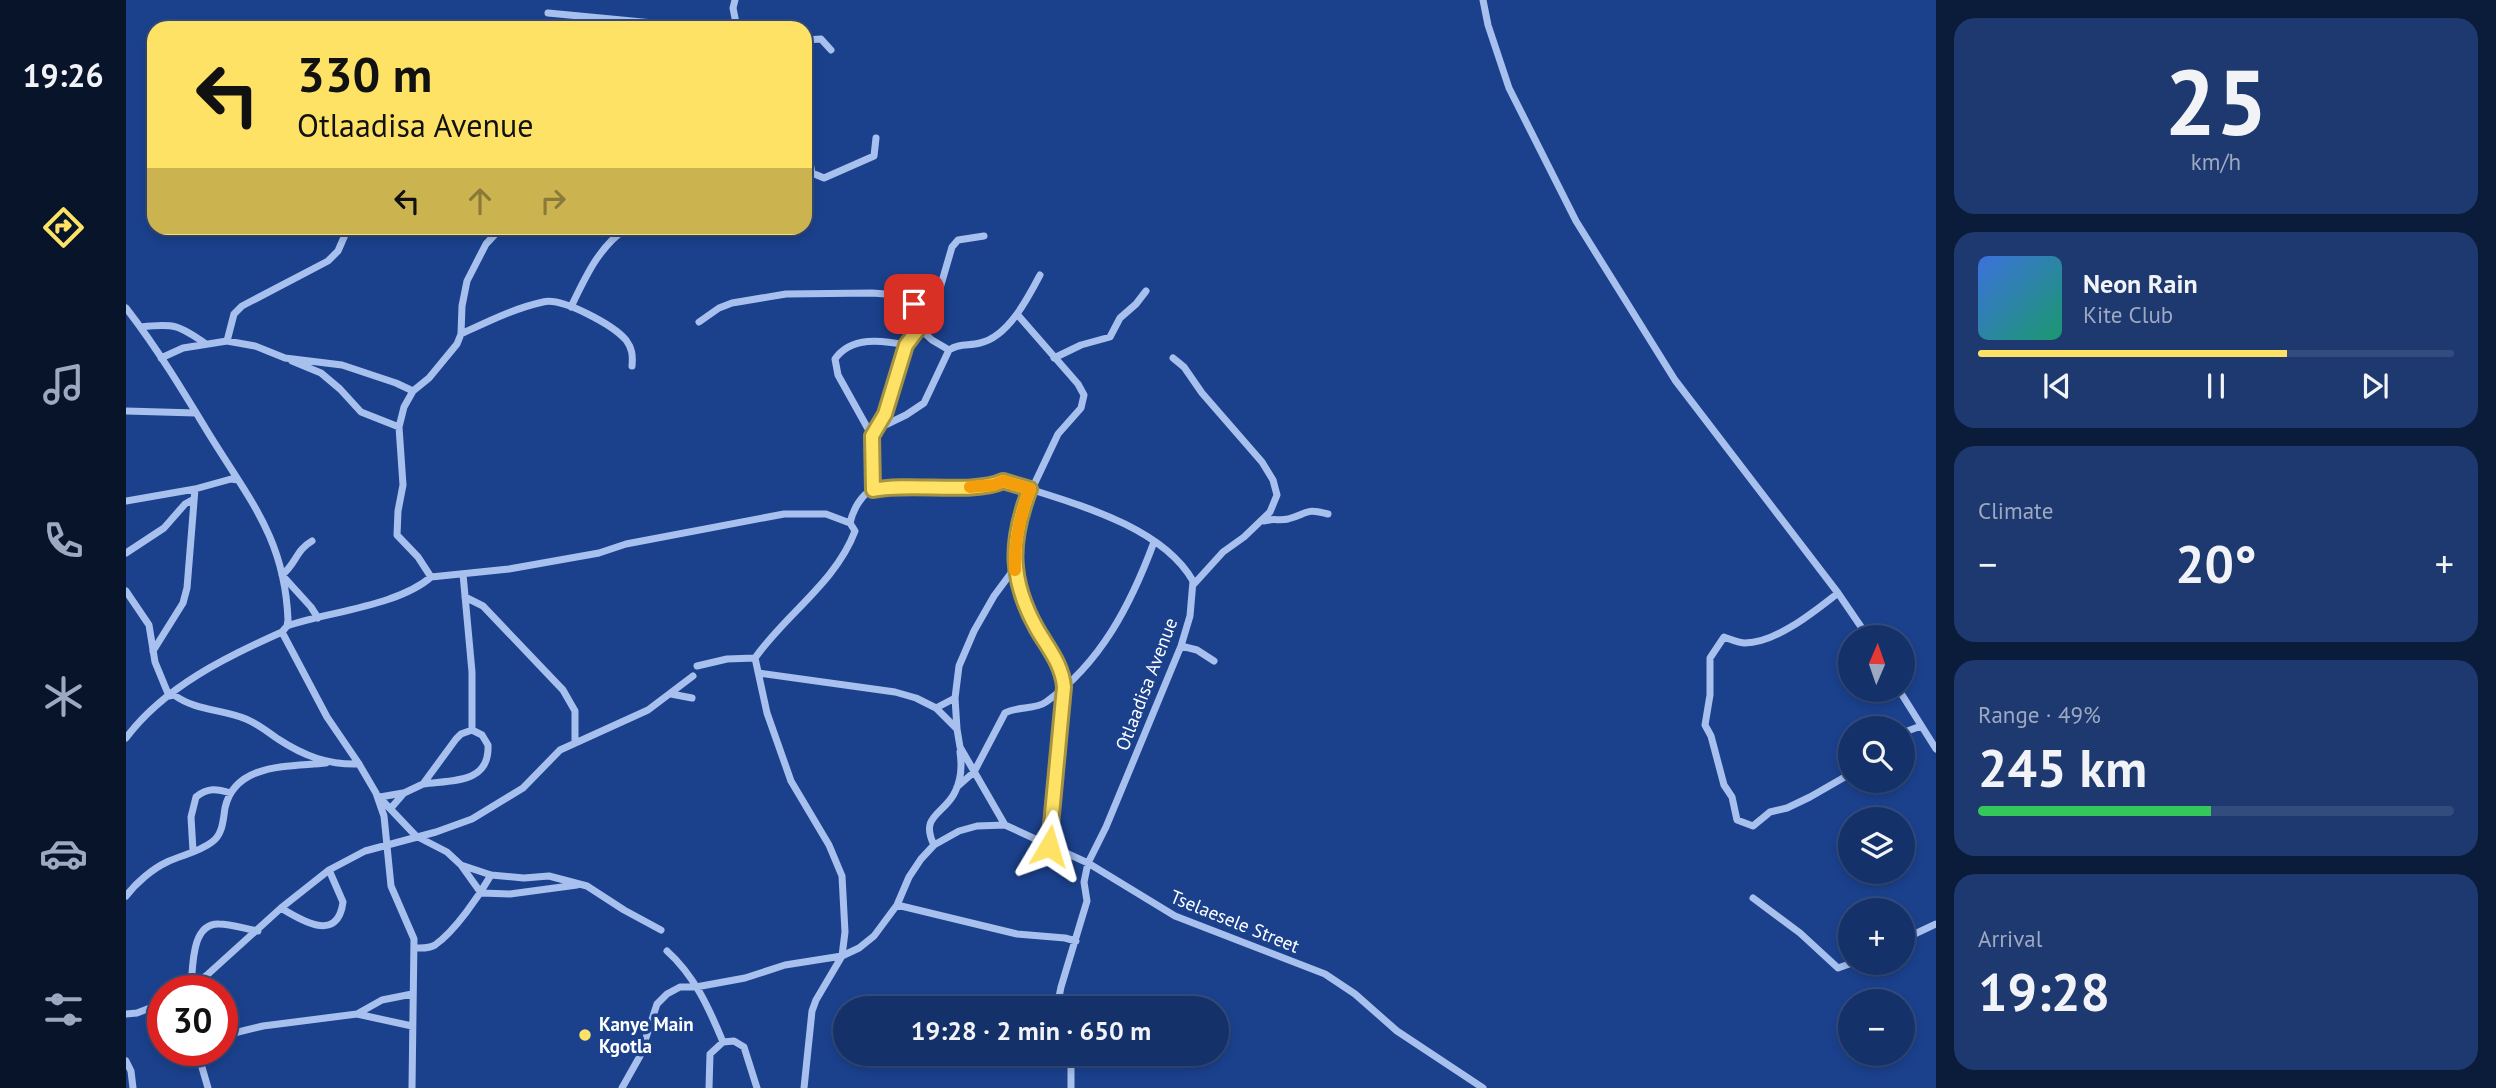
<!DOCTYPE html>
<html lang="en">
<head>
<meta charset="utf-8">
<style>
  body { margin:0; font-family:"PT Sans",sans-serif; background:#1d3970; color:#f1f3f6; height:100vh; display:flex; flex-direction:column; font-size:26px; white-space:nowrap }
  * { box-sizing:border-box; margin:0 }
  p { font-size:23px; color:#9da9c1 }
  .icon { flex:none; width:38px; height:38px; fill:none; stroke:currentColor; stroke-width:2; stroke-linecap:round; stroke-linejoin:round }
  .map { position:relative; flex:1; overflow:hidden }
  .drawer { display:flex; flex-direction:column; gap:18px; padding:18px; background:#0b1b3a; width:560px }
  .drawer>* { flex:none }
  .banner { position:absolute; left:21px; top:21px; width:665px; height:214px; border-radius:21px; box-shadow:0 4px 10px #0003,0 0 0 2px #334c7e; background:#fee265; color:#111; overflow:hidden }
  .needle { width:46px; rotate:2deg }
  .buttons { position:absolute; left:1712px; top:625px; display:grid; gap:14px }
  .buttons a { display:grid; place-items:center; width:77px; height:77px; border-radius:50%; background:#14316a; box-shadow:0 4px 10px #0003,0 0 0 2px #334c7e; font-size:35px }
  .speed { position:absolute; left:21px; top:975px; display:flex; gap:14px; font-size:35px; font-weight:700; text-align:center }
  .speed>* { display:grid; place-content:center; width:91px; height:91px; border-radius:50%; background:#14316a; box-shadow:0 4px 10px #0003,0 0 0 2px #334c7e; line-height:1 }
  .speed .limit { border:10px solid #d22; background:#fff; color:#111 }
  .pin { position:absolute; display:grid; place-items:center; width:60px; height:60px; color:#fff; margin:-30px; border-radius:14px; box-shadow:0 4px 10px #0006 }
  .me { position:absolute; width:77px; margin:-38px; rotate:7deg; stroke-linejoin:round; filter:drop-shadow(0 0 5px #0008) }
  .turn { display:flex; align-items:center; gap:24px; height:147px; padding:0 35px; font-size:32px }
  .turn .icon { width:91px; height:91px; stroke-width:2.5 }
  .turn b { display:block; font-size:49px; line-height:60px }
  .lanes { display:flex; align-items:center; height:66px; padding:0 35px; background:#0003; justify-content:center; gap:35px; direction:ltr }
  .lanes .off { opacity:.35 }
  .big { font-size:52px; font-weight:800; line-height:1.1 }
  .drawer .tile { flex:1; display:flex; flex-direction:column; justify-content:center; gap:10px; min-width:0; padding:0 24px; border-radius:21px; background:#1d3970 }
  .drawer .dial { align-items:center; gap:0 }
  .dial b { font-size:91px; line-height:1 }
  .song { display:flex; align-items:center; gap:21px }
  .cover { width:84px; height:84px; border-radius:10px; background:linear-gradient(135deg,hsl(220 70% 55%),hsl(160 70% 35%)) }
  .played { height:7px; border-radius:4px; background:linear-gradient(90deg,#fee265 65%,#334c7e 65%) }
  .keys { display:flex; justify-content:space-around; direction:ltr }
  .heat { display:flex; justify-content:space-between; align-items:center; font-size:38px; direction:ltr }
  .charge { height:10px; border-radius:5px; background:linear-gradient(90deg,#34c759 49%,#334c7e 0) }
  .trip { position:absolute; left:707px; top:996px; width:396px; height:70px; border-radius:35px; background:#14316a; box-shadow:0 4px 10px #0003,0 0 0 2px #334c7e; font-weight:800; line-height:70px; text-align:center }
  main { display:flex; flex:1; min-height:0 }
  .menu { display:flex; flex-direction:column; width:126px; justify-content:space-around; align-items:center; background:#08142a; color:#9da9c1 }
  .menu .icon { width:49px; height:49px }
  .menu .active { color:#fee265 }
  .menu b { font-size:32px; color:#f1f3f6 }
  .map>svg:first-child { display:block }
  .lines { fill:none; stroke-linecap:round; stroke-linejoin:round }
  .minor { stroke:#a8c0ed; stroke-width:7 }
  .route-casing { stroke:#a59342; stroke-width:18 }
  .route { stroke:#fee265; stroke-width:12 }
  .slow { stroke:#f59e0b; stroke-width:12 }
  .poi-dot { fill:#fee265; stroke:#1b418d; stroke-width:2.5 }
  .labels { text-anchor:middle; stroke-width:7; stroke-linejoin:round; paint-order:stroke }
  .street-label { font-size:19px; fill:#fff; stroke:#1b418d }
  .poi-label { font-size:19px; font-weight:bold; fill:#fff; stroke:#1b418d; text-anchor:start }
</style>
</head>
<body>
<main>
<nav class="menu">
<b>19:26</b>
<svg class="icon active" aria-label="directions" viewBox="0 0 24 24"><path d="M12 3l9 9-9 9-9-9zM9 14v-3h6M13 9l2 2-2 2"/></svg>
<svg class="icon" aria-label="music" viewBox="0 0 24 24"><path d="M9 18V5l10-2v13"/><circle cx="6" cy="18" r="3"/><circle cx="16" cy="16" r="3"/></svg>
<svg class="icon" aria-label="phone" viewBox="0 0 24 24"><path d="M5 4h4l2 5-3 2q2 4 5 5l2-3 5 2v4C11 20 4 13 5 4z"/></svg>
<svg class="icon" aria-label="climate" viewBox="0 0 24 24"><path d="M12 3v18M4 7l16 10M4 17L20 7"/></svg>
<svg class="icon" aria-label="car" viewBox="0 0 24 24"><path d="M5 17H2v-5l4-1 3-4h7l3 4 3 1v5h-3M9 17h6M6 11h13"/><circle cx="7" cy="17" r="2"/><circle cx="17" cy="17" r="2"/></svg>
<svg class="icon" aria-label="filters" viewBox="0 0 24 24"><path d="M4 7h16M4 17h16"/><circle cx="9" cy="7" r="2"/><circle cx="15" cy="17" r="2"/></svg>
</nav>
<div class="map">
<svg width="1810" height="1088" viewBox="0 0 1810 1088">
  <rect width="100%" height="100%" fill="#1b418d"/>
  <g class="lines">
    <path class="minor" d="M609,0l-2,8 4,20
      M1357,0l5,25 21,63 67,133 99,159 163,213 30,44
      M422,13l105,10 6,5
      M679,40l16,-1 10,11
      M679,146l3,6 4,21 12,5 50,-22 2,-18
      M445,307c14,-29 28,-61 56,-79
      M0,308c31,40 57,83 83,126 40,65 76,105 79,186l-1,6 -5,6c-56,25 -118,55 -156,106
      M790,313l22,-18 14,-48 6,-7 26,-4
      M573,322l20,-14 13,-5 54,-9 86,-1 27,2 14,5 6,28 13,12 17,10c10,-7 20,-4 31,-7 28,-6 48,-45 60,-68
      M15,327c33,-4 38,-2 65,17
      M335,334c26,-12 54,-26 82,-32 19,-5 70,23 83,38 6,8 7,15 6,26
      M101,341l7,-27 8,-8 86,-45 10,-10 10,-23
      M35,358l22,-10 44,-7 28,5 30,12 57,7 54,18 17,8
      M928,358l27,-13 29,-8 10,-19 16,-14 10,-13
      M1047,358l11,9 18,26 60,69 11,18 4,15 -7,17 -26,25 -21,15 -29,32
      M166,361l29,12 19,16 21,23 38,15
      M0,411l70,2
      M751,428c17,-32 16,-73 42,-100
      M746,436l-34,-61 -3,-16c16,-23 47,-19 71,-14
      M747,490l-1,-54 5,-7 29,-14 18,-12 25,-53
      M0,501l69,-12 36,-10 7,1
      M1138,521c8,-3 16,0 24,-2 21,-6 17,-11 40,-5
      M186,541c-16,9 -16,23 -30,34l29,32 7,11
      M0,553l38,-25 21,-24 9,-5
      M888,569l15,43 24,42 10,23 1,33 -15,136
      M337,574l9,98v58
      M305,577l-13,-20 -21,-22 1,-24 5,-26 -4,-58 5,-20 9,-16 16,-13 28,-34 4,-10 1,-28 5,-25 19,-37 15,-16
      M0,591l23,34 6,37 14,34 5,-1c22,16 48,14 72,24 12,5 22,13 32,20 26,17 50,26 81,25
      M1712,593c-23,18 -62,50 -93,50 -6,0 -15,-4 -21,-6l-14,21v37l-5,30 6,11 13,49 8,12 5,23 16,6 17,-14 17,-4 23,-11 40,-23
      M339,597l18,9 80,84 12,21v31
      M161,626c40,-14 111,-20 144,-49l78,-8 90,-16 27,-9 158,-30h42l24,9
      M156,632l45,85 32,47 17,29 8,23 7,70 23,53 -2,149
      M1055,646l16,4 17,11
      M27,651l30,-48 4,-15 8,-99
      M571,666l30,-7 28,-1
      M633,673l136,19 21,6 20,10 21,21 3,18 45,78
      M1773,690l37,59
      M545,694l21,4
      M810,708l19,-10
      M831,729l-2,-31 4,-32 15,-35 20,-35 20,-27 2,-31 7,-30 35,-74 23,-26 3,-13 -6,-11 -61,-70
      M346,730l10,5 6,10c2,39 -36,35 -65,39l33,-45 5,-5z
      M1776,733l19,-7
      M831,787l17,-15 31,-59c12,-7 30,-3 41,-11 55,-39 85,-98 108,-160
      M252,796l38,40 31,16 14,13 30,10 33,3 25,-2 38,10 37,24 37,20
      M254,797l23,-4
      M265,808l13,-15 19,-9
      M808,845c-15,-30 11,-31 21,-53 6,-12 7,-27 5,-40
      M67,851l-2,-34 5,-20c12,-10 21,-8 35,-4
      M335,865l20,28 29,1 67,-9
      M0,896c10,-13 26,-27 41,-34 15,-7 32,-10 45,-20 11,-8 11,-22 13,-34 10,-46 66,-41 101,-45
      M1627,898l47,35 38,35 17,-6
      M771,905l120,29 48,4 11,3
      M155,908c21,13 57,35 62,-6l-14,-32
      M1776,940l34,-16
      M288,948c7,0 15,1 21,-3 20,-14 44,-49 56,-70
      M541,951c27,24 42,57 56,91l11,-1 10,6 13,41
      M65,987c2,-20 0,-64 28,-63 13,0 26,5 39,7
      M60,990l21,-15 74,-67 48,-38 36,-19 71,-19 36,-13 51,-31 37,-38 88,-40 45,-34
      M0,1014l11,-1 26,-10
      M231,1014l25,-14 30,-6
      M96,1036l41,-10 94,-12 55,12
      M71,1050l11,38
      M0,1061l5,10 2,17
      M496,1088l18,-32 17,-52 10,-10 13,-7h16l49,-9 40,-13 57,-9 17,-8 15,-12 23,-31 12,-28 12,-18 13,-14 25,-14 18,-5 28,-1 83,38 87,53 150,58 30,20 42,37 86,57
      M583,1088l1,-34 13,-12
      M678,1088l8,-77 4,-11 26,-44 3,-24 -3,-56 -13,-31 -38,-64 -24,-68 -12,-55c31,-44 81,-76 100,-127l-5,-8c3,-13 11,-29 24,-34 26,-9 75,-1 103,-2 14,-1 24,-6 37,-3 58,19 147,41 179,97l-3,35 -9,30 -75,181 -18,36 -4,19 3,19 -26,86 -2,10 3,11
      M945,1088v-34"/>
  </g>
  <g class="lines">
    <g class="route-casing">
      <path id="route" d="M788,304l5,24 -13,17 -21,69 -13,22 1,54c37,-8 100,5 130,-9l27,8c-20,52 -21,90 7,140 11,19 25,35 27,58l-15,159"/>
    </g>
    <use href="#route" class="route"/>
    <path class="slow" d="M844,487l24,-2 9,-4 27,8c-10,26 -16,54 -15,81"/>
  </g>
  <circle class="poi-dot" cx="459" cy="1035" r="7"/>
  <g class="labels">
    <g class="street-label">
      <text transform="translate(1020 684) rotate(-69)" y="7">Otlaadisa Avenue</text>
      <text transform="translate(1109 921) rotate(22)" y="7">Tselaesele Street</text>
    </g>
    <g class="poi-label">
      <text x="473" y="1031">Kanye Main<tspan x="473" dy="22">Kgotla</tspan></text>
    </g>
  </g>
</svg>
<div class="buttons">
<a><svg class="needle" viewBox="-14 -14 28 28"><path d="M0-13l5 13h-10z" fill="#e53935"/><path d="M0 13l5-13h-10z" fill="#9da9c1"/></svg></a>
<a><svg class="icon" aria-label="search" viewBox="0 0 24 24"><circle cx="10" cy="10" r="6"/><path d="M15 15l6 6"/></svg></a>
<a><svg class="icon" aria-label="layers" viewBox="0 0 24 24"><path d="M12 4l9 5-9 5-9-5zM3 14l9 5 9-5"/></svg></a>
<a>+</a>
<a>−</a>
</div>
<div class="speed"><div class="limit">30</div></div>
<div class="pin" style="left:788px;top:304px;background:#d93025"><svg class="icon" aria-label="arrive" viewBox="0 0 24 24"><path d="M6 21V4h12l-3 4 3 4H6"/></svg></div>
<svg class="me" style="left:923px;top:846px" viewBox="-20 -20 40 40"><path d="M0-17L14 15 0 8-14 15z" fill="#fee265" stroke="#fff" stroke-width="4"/></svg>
<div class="trip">19:28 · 2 min · 650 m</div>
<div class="banner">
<div class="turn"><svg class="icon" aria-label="left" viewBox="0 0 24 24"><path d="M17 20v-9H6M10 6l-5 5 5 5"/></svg><div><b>330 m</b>Otlaadisa Avenue</div></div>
<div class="lanes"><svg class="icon" aria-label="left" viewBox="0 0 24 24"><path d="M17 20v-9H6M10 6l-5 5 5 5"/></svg><svg class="icon off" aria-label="ahead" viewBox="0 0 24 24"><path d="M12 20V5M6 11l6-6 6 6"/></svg><svg class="icon off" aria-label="right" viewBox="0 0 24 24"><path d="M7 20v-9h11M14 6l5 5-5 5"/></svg></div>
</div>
</div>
<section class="drawer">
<div class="tile dial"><b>25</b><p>km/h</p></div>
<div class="tile">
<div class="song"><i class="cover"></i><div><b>Neon Rain</b><p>Kite Club</p></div></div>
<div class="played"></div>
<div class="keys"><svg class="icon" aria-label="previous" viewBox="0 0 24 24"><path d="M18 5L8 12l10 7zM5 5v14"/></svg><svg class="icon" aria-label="pause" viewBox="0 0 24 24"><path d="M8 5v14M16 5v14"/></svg><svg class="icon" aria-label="next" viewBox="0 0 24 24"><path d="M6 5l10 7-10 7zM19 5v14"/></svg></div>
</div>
<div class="tile"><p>Climate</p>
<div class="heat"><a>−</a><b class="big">20°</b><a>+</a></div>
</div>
<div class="tile"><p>Range · 49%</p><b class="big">245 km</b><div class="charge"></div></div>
<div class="tile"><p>Arrival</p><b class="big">19:28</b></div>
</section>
</main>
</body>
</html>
